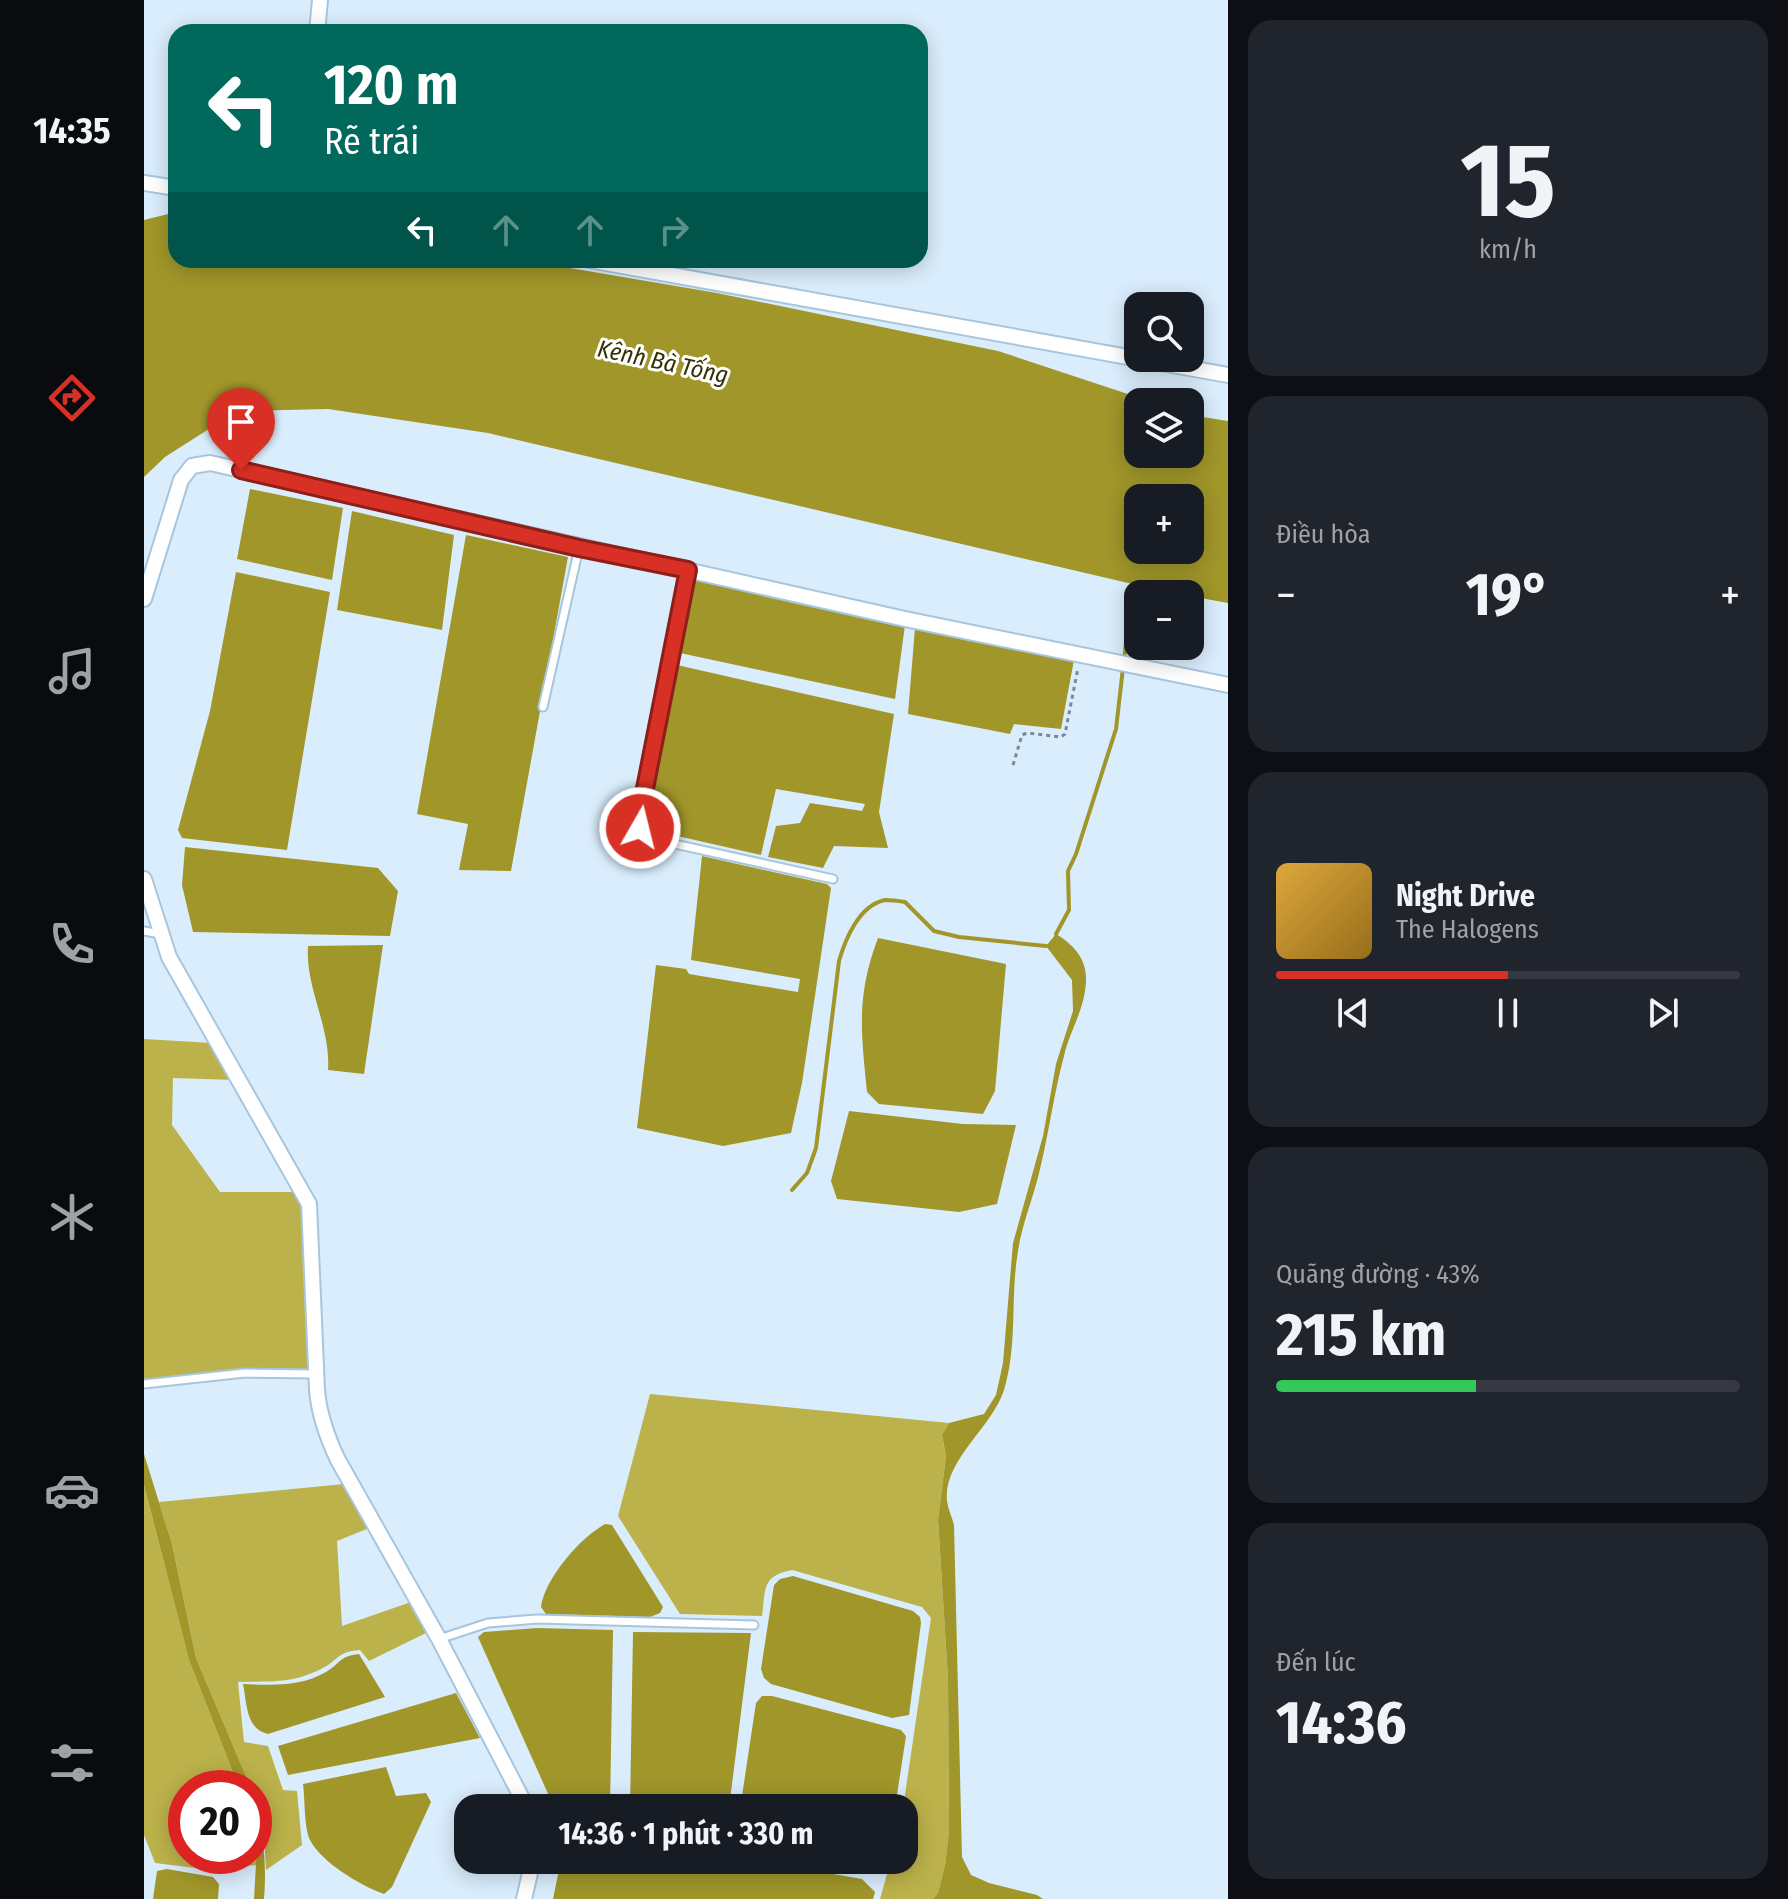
<!DOCTYPE html>
<html lang="vi">
<head>
<meta charset="utf-8">
<style>
  body { margin:0; font-family:"Fira Sans Condensed",sans-serif; background:#20242c; color:#f1f3f6; height:100vh; display:flex; flex-direction:column; font-size:30px; white-space:nowrap }
  * { box-sizing:border-box; margin:0 }
  p { font-size:26px; color:#9ea1a6 }
  .icon { flex:none; width:44px; height:44px; fill:none; stroke:currentColor; stroke-width:2; stroke-linecap:round; stroke-linejoin:round }
  .map { position:relative; flex:1; overflow:hidden }
  .sheet { display:flex; flex-direction:column; gap:20px; padding:20px; background:#0d0f14; width:560px }
  .sheet>* { flex:none }
  .hud { position:absolute; left:24px; top:24px; width:760px; height:244px; border-radius:24px; box-shadow:0 4px 20px #0003; background:#00695c; color:#fff; overflow:hidden }
  .controls { position:absolute; left:980px; top:292px; display:grid; gap:16px }
  .controls a { display:grid; place-items:center; width:80px; height:80px; border-radius:16px; background:#171b24; box-shadow:0 4px 20px #0003; font-size:40px }
  .speed { position:absolute; left:24px; top:1770px; display:flex; gap:16px; font-size:40px; font-weight:700; text-align:center }
  .speed>* { display:grid; place-content:center; width:104px; height:104px; border-radius:50%; background:#171b24; box-shadow:0 4px 20px #0003; line-height:1 }
  .speed .limit { border:12px solid #d22; background:#fff; color:#111 }
  .pin { position:absolute; display:grid; place-items:center; width:68px; height:68px; color:#fff; margin:-82px -34px; border-radius:50% 50% 50% 0; rotate:-45deg; box-shadow:0 0 8px #0007 }
  .pin .icon { rotate:45deg }
  .me { position:absolute; width:88px; margin:-44px; rotate:8deg; stroke-linejoin:round; filter:drop-shadow(0 0 6px #0008) }
  .turn { display:flex; align-items:center; gap:28px; height:168px; padding:0 24px; font-size:36px }
  .turn .icon { width:104px; height:104px; stroke-width:2.5 }
  .turn b { display:block; font-size:56px; line-height:68px }
  .lanes { display:flex; align-items:center; height:76px; padding:0 24px; background:#0003; justify-content:center; gap:40px; direction:ltr }
  .lanes .off { opacity:.35 }
  .big { font-size:60px; font-weight:700; line-height:1.1 }
  .sheet .widget { flex:1; display:flex; flex-direction:column; justify-content:center; gap:12px; min-width:0; padding:0 28px; border-radius:24px; background:#20242c }
  .sheet .dial { align-items:center; gap:0 }
  .dial b { font-size:104px; line-height:1 }
  .song { display:flex; align-items:center; gap:24px }
  .cover { width:96px; height:96px; border-radius:12px; background:linear-gradient(135deg,hsl(40 70% 55%),hsl(40 70% 35%)) }
  .played { height:8px; border-radius:4px; background:linear-gradient(90deg,#d93025 50%,#363941 50%) }
  .keys { display:flex; justify-content:space-around; direction:ltr }
  .heat { display:flex; justify-content:space-between; align-items:center; font-size:44px; direction:ltr }
  .charge { height:12px; border-radius:6px; background:linear-gradient(90deg,#34c759 43%,#363941 0) }
  .trip { position:absolute; left:310px; top:1794px; width:464px; height:80px; border-radius:24px; background:#171b24; box-shadow:0 4px 20px #0003; font-weight:700; line-height:80px; text-align:center }
  main { display:flex; flex:1; min-height:0 }
  .tabs { display:flex; flex-direction:column; width:144px; justify-content:space-around; align-items:center; background:#090b0e; color:#9ea1a6 }
  .tabs .icon { width:56px; height:56px }
  .tabs .active { color:#d93025 }
  .tabs b { font-size:36px; color:#f1f3f6 }
  .map>svg:first-child { display:block }
  .forest { fill:#bcb24b }
  .water { fill:#a0962a; fill-rule:evenodd }
  .lines { fill:none; stroke-linecap:round; stroke-linejoin:round }
  .stream { stroke:#a0962a; stroke-width:4 }
  .lane-casing { stroke:#a7c6de; stroke-width:11 }
  .street-casing { stroke:#a7c6de; stroke-width:18 }
  .path { stroke:#7a8995; stroke-width:3; stroke-dasharray:4 4; stroke-linecap:butt }
  .lane { stroke:#fff; stroke-width:7 }
  .street { stroke:#fff; stroke-width:14 }
  .route-casing { stroke:#8d1f18; stroke-width:20 }
  .route { stroke:#d93025; stroke-width:14 }
  .labels { text-anchor:middle; stroke-width:6; stroke-linejoin:round; paint-order:stroke }
  .water-label { font-size:24px; font-style:italic; fill:#363104; stroke:#fff }
</style>
</head>
<body>
<main>
<nav class="tabs">
<b>14:35</b>
<svg class="icon active" aria-label="directions" viewBox="0 0 24 24"><path d="M12 3l9 9-9 9-9-9zM9 14v-3h6M13 9l2 2-2 2"/></svg>
<svg class="icon" aria-label="music" viewBox="0 0 24 24"><path d="M9 18V5l10-2v13"/><circle cx="6" cy="18" r="3"/><circle cx="16" cy="16" r="3"/></svg>
<svg class="icon" aria-label="phone" viewBox="0 0 24 24"><path d="M5 4h4l2 5-3 2q2 4 5 5l2-3 5 2v4C11 20 4 13 5 4z"/></svg>
<svg class="icon" aria-label="climate" viewBox="0 0 24 24"><path d="M12 3v18M4 7l16 10M4 17L20 7"/></svg>
<svg class="icon" aria-label="car" viewBox="0 0 24 24"><path d="M5 17H2v-5l4-1 3-4h7l3 4 3 1v5h-3M9 17h6M6 11h13"/><circle cx="7" cy="17" r="2"/><circle cx="17" cy="17" r="2"/></svg>
<svg class="icon" aria-label="filters" viewBox="0 0 24 24"><path d="M4 7h16M4 17h16"/><circle cx="9" cy="7" r="2"/><circle cx="15" cy="17" r="2"/></svg>
</nav>
<div class="map">
<svg width="1084" height="1899" viewBox="0 0 1084 1899">
  <rect width="100%" height="100%" fill="#daedfc"/>
  <path class="forest" d="M0,1039l68,4 22,37 -61,-2 -1,47 48,67h77l6,13 8,164 -68,-1 -99,12z
    M506,1394l299,29 -7,12 4,21 -8,64 10,158 1,153 -4,34 -7,28 -5,6h-53l11,-39h13l-1,-52 28,-190 -9,-11 -130,-37c-31,6 -26,19 -30,46l-82,-2 -62,-98z
    M200,1484l25,44 -32,13 5,85 69,-24 17,30 -59,29 -9,-11c-25,2 -20,10 -39,19 -30,15 -51,12 -83,13l6,60 24,4 15,44 14,1 5,54 -36,25 -2,-36 -10,-46h-3l-55,-130 -24,-114 -13,-42z
    M0,1485l45,175 50,128h-53v68h68v-21l3,10 -1,20 -44,5 -57,-7 -11,-28z"/>
  <path class="water" d="M32,212v48h347l194,33 281,58 154,51h-14v52h52v-39l38,6v182l-38,-7v-2l-32,-4 -670,-157 -160,-24 -91,2 -72,46 -21,20v-257zM994,498h52v52h-52z
    M106,489l93,19 -11,72 -95,-21z
    M208,511l102,24 -12,95 -105,-20z
    M322,535l102,22 -57,314 -52,-1 9,-46 -51,-10z
    M92,572l94,20 -43,258 -105,-12 -4,-8 32,-119z
    M551,577l210,48 -10,74 -215,-46z
    M771,628l159,32 -13,69 -47,-5 -4,10 -102,-20z
    M533,665l217,49 -15,98 9,36 -54,-2 -11,22 -55,-11 8,-31 24,-3 10,-20 52,8 3,-7 -89,-15 -15,66 -110,-25 -6,-11z
    M41,847l193,21 20,23 -8,45 -197,-4 -11,-47z
    M558,856l125,28 4,4 -29,195 -11,50 -68,13 -86,-18 19,-163 30,4 3,5 109,18 2,-13 -109,-19z
    M912,934c18,11 31,25 30,47 -1,28 -16,49 -22,75 -10,37 -15,76 -24,113 -6,27 -18,55 -22,82 -8,47 0,93 -14,139 -12,38 -61,70 -57,111 1,8 5,16 7,24l8,332 9,18 18,8 48,12 6,4h-110l5,-6 7,-28 4,-34 -1,-153 -10,-158 8,-64 -4,-21 7,-12 35,-9 12,-19 7,-32 10,-120 30,-107 13,-72 17,-53 -1,-31 -26,-34z
    M734,938l128,26 -11,127 -12,23 -104,-10 -12,-12c-6,-60 -11,-96 11,-154z
    M239,945l-19,129 -36,-4c3,-43 -23,-82 -20,-124z
    M705,1111l114,13 53,1 -19,79 -38,8 -122,-13 -6,-18z
    M0,1454l28,90 24,114 55,130h-12l-50,-128 -45,-175z
    M461,1524l7,1 51,82 -3,6 -10,4 -104,-3 -5,-7c4,-29 39,-69 64,-83z
    M649,1576l120,35 7,6 1,6 -12,92 -17,3 -121,-34 -7,-6 -3,-9 13,-84 6,-6z
    M393,1628l76,2 -3,178h-52l-9,-12 -71,-159 6,-5z
    M489,1632l118,1 -22,175h-99z
    M215,1654l26,43 -117,37c-22,-5 -21,-30 -25,-50 29,1 57,3 83,-12 15,-9 13,-16 33,-18z
    M312,1693l24,45 -192,37 -10,-29z
    M618,1696h10l129,34 5,6 -11,72h-142l-8,-4 -3,-8 14,-93z
    M242,1767l10,29 30,-3 5,9 -39,85 -8,7c-23,-8 -63,-32 -74,-54 -6,-12 -5,-42 -7,-56z
    M110,1797c9,35 13,66 10,102h-10l3,-54 -3,-10z
    M417,1860h193l108,19 13,13 -2,7h-320z
    M23,1869l46,8 6,7 -1,15h-65l4,-28z"/>
  <g class="lines">
    <path class="stream" d="M980,660l3,-25 11,-39
      M912,934l13,-24 -1,-39 8,-17 40,-125 7,-61
      M648,1190l15,-17 9,-25 23,-187c6,-21 20,-56 46,-61 6,0 14,1 20,2l29,29 25,6 87,9"/>
    <g class="lane-casing">
      <path id="lane" d="M544,570l-49,249c1,11 4,15 13,20l181,40
        M399,707l36,-159
        M0,931l16,3
        M0,1384l101,-11 71,1
        M295,1639l49,-16 49,-4 217,6"/>
    </g>
    <g class="street-casing">
      <path id="street" d="M173,32l3,-32
        M0,183l32,5
        M445,260l639,115
        M0,599l37,-119 11,-14 18,-3 695,156 323,66
        M0,879l25,78 140,247 8,186c2,25 10,47 21,70l101,179 88,169
        M380,1899l9,-39"/>
    </g>
    <path class="path" d="M869,765l9,-30 5,-2 34,4 4,-3 13,-66"/>
    <use href="#lane" class="lane"/>
    <use href="#street" class="street"/>
  </g>
  <g class="lines">
    <g class="route-casing">
      <path id="route" d="M97,470l338,78 109,22 -49,249 1,9"/>
    </g>
    <use href="#route" class="route"/>
  </g>
  <g class="labels">
    <g class="water-label">
      <text transform="translate(519 362) rotate(12)" y="8">Kênh Bà Tống</text>
    </g>
  </g>
</svg>
<div class="controls">
<a><svg class="icon" aria-label="search" viewBox="0 0 24 24"><circle cx="10" cy="10" r="6"/><path d="M15 15l6 6"/></svg></a>
<a><svg class="icon" aria-label="layers" viewBox="0 0 24 24"><path d="M12 4l9 5-9 5-9-5zM3 14l9 5 9-5"/></svg></a>
<a>+</a>
<a>−</a>
</div>
<div class="speed"><div class="limit">20</div></div>
<div class="pin" style="left:97px;top:470px;background:#d93025"><svg class="icon" aria-label="arrive" viewBox="0 0 24 24"><path d="M6 21V4h12l-3 4 3 4H6"/></svg></div>
<svg class="me" style="left:496px;top:828px" viewBox="-20 -20 40 40"><circle r="17" fill="#d93025" stroke="#fff" stroke-width="3"/><path d="M0-11L8 9 0 5-8 9z" fill="#fff"/></svg>
<div class="trip">14:36 · 1 phút · 330 m</div>
<div class="hud">
<div class="turn"><svg class="icon" aria-label="left" viewBox="0 0 24 24"><path d="M17 20v-9H6M10 6l-5 5 5 5"/></svg><div><b>120 m</b>Rẽ trái</div></div>
<div class="lanes"><svg class="icon" aria-label="left" viewBox="0 0 24 24"><path d="M17 20v-9H6M10 6l-5 5 5 5"/></svg><svg class="icon off" aria-label="ahead" viewBox="0 0 24 24"><path d="M12 20V5M6 11l6-6 6 6"/></svg><svg class="icon off" aria-label="ahead" viewBox="0 0 24 24"><path d="M12 20V5M6 11l6-6 6 6"/></svg><svg class="icon off" aria-label="right" viewBox="0 0 24 24"><path d="M7 20v-9h11M14 6l5 5-5 5"/></svg></div>
</div>
</div>
<section class="sheet">
<div class="widget dial"><b>15</b><p>km/h</p></div>
<div class="widget"><p>Điều hòa</p>
<div class="heat"><a>−</a><b class="big">19°</b><a>+</a></div>
</div>
<div class="widget">
<div class="song"><i class="cover"></i><div><b>Night Drive</b><p>The Halogens</p></div></div>
<div class="played"></div>
<div class="keys"><svg class="icon" aria-label="previous" viewBox="0 0 24 24"><path d="M18 5L8 12l10 7zM5 5v14"/></svg><svg class="icon" aria-label="pause" viewBox="0 0 24 24"><path d="M8 5v14M16 5v14"/></svg><svg class="icon" aria-label="next" viewBox="0 0 24 24"><path d="M6 5l10 7-10 7zM19 5v14"/></svg></div>
</div>
<div class="widget"><p>Quãng đường · 43%</p><b class="big">215 km</b><div class="charge"></div></div>
<div class="widget"><p>Đến lúc</p><b class="big">14:36</b></div>
</section>
</main>
</body>
</html>
